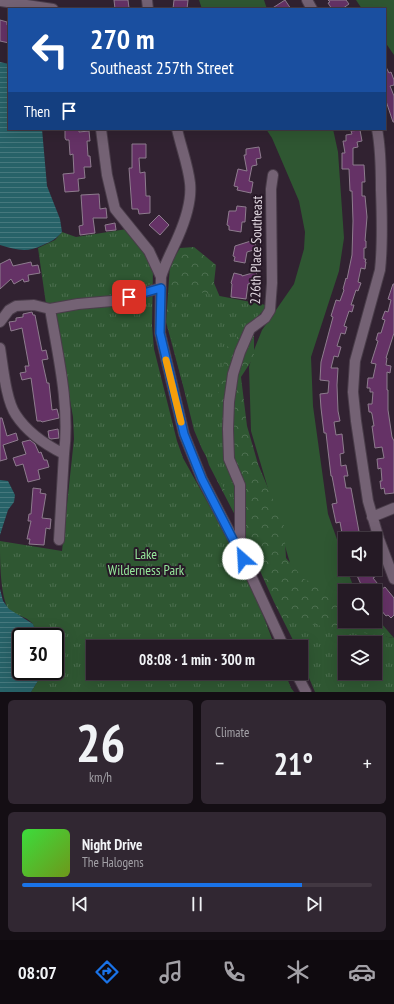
<!DOCTYPE html>
<html lang="en">
<head>
<meta charset="utf-8">
<style>
  body { margin:0; font-family:"PT Sans Narrow",sans-serif; background:#312732; color:#f1f3f6; height:100vh; display:flex; flex-direction:column; font-size:15px; white-space:nowrap }
  * { box-sizing:border-box; margin:0 }
  p { font-size:13px; color:#a3a1a7 }
  .icon { flex:none; width:22px; height:22px; fill:none; stroke:currentColor; stroke-width:2; stroke-linecap:round; stroke-linejoin:round }
  .map { position:relative; height:692px; overflow:hidden }
  .sheet { display:flex; flex-direction:column; gap:8px; padding:8px; background:#140e14; flex:1 }
  .sheet>* { flex:none }
  .guide { position:absolute; left:8px; top:8px; width:378px; height:122px; border-radius:0px; box-shadow:0 4px 16px #0002,0 0 0 1px #423842; background:#1a4fa0; color:#fff; overflow:hidden }
  .fabs { position:absolute; left:338px; top:532px; display:grid; gap:8px }
  .fabs a { display:grid; place-items:center; width:44px; height:44px; border-radius:0px; background:#251a25; box-shadow:0 4px 16px #0002,0 0 0 1px #423842; font-size:20px }
  .speed { position:absolute; left:12px; top:628px; display:flex; gap:8px; font-size:20px; font-weight:700; text-align:center }
  .speed>* { display:grid; place-content:center; width:52px; height:52px; border-radius:50%; background:#251a25; box-shadow:0 4px 16px #0002,0 0 0 1px #423842; line-height:1 }
  .speed .limit { border:2px solid #111; border-radius:6px; background:#fff; color:#111 }
  .pin { position:absolute; display:grid; place-items:center; width:34px; height:34px; color:#fff; margin:-17px; border-radius:8px; box-shadow:0 2px 6px #0006 }
  .me { position:absolute; width:44px; margin:-22px; rotate:334deg; stroke-linejoin:round; filter:drop-shadow(0 0 3px #0008) }
  .turn { display:flex; align-items:center; gap:14px; height:84px; padding:0 16px; font-size:18px }
  .turn .icon { width:52px; height:52px; stroke-width:2.5 }
  .turn b { display:block; font-size:28px; line-height:34px }
  .then { display:flex; align-items:center; height:38px; padding:0 16px; background:#0003; gap:8px; font-size:15px }
  .big { font-size:30px; font-weight:800; line-height:1.1 }
  .sheet .tile { flex:1; display:flex; flex-direction:column; justify-content:center; gap:6px; min-width:0; padding:0 14px; border-radius:6px; background:#312732 }
  .sheet .dial { align-items:center; gap:0 }
  .dial b { font-size:52px; line-height:1 }
  .song { display:flex; align-items:center; gap:12px }
  .cover { width:48px; height:48px; border-radius:6px; background:linear-gradient(135deg,hsl(120 70% 55%),hsl(80 70% 35%)) }
  .played { height:4px; border-radius:2px; background:linear-gradient(90deg,#1a73e8 80%,#423842 80%) }
  .keys { display:flex; justify-content:space-around; direction:ltr }
  .heat { display:flex; justify-content:space-between; align-items:center; font-size:22px; direction:ltr }
  .sheet .tiles { flex:1; display:grid; gap:8px; grid-template-columns:1fr 1fr }
  .tile:last-child { grid-column:span 2 }
  .trip { position:absolute; left:86px; top:640px; width:222px; height:40px; border-radius:0px; background:#251a25; box-shadow:0 4px 16px #0002,0 0 0 1px #423842; font-weight:800; line-height:40px; text-align:center }
  .tab-bar { display:flex; height:64px; justify-content:space-around; align-items:center; background:#0f0a0f; color:#a3a1a7 }
  .tab-bar .icon { width:28px; height:28px }
  .tab-bar .selected { color:#1a73e8 }
  .tab-bar b { font-size:18px; color:#f1f3f6 }
  .map>svg:first-child { display:block }
  .grass { fill:#2f5732 }
  .forest { fill:url(#forest-crowns); fill-rule:evenodd }
  .park { fill:url(#park-tufts); fill-rule:evenodd }
  .water { fill:url(#water-rules) }
  .building { fill:#653266; stroke:#8e7c8e }
  .lines { fill:none; stroke-linecap:round; stroke-linejoin:round }
  .minor-casing { stroke:#4a3d4a; stroke-width:12 }
  .minor { stroke:#746274; stroke-width:10 }
  .route-casing { stroke:#114b97; stroke-width:10 }
  .route { stroke:#1a73e8; stroke-width:7 }
  .slow { stroke:#f59e0b; stroke-width:7 }
  .labels { text-anchor:middle; stroke-width:4; stroke-linejoin:round; paint-order:stroke }
  .street-label { font-size:14px; fill:#e5dbe4; stroke:#271827 }
  .park-label { font-size:14px; fill:#96e99b; stroke:#271827 }
</style>
</head>
<body>
<div class="map">
<svg width="394" height="692" viewBox="0 0 394 692">
  <defs>
    <pattern id="forest-crowns" width="20" height="18" patternUnits="userSpaceOnUse"><rect width="20" height="18" fill="#2f5732"/><path d="M2 6a3 3 0 1 1 6 0M12 15a3 3 0 1 1 6 0" fill="none" stroke="#4d6f50"/></pattern>
    <pattern id="park-tufts" width="24" height="20" patternUnits="userSpaceOnUse"><rect width="24" height="20" fill="#2f5732"/><path d="M3 7l-1-3M5 7V3M7 7l1-3M15 17l-1-3M17 17v-4M19 17l1-3" fill="none" stroke="#4d6f50"/></pattern>
    <pattern id="water-rules" width="6" height="5" patternUnits="userSpaceOnUse"><rect width="6" height="5" fill="#276268"/><path d="M0 2.5h6" fill="none" stroke="#46787d"/></pattern>
  </defs>
  <rect width="100%" height="100%" fill="#312231"/>
  <path class="grass" d="M199,0h65l3,9h-65z
    M356,0h38v55l-9,-13v-33h-23z
    M266,129h67l5,23 6,86 -5,33 -28,86 2,49 15,108 17,48v7h2l8,22h-10v30h30v-5l19,22 -86,-14 -57,-193 -2,-64 5,-17 8,-20 32,-46 10,-35 1,-17 -6,-31 -27,-63z"/>
  <path class="forest" d="M194,247l22,18 -2,18 8,19 17,16 15,18v21l-13,20 6,49 11,38 26,62 2,32 18,21 41,20v22h29l3,3 17,24v44h-74l-19,-45h-5l-2,-5 -20,-40 -37,-83 -28,-54 -28,-87 -15,-56 4,-57 10,-17zM345,643h30v30h-30z"/>
  <path class="park" d="M127,229l13,13 13,27 -1,57 2,23 23,92 6,17 66,119 26,70h-182v26h192l6,15 3,4h-263l13,-21h11v-34h-15c-5,-5 -5,-11 -9,-15 -6,-6 -16,-7 -22,-12 -9,-13 -9,-51 -9,-69l62,10 12,-112 -1,-22 -20,-113h-7l-8,-56 17,-8 7,-8 14,5z
    M173,287l93,18v3l-39,39 -9,46 17,115 -33,-59 -8,-19 -22,-89 -1,-24z
    M286,620l108,18v54h-79l-14,-33v-12h-5zM345,643h30v30h-30z"/>
  <path class="water" d="M0,62l9,2v65h33l5,57 13,33 2,13c-7,8 -10,9 -19,13 -16,8 -26,5 -43,0z
    M0,480l8,1 7,14 -1,7 -6,8 -8,25z
    M0,589l3,12 6,8 24,15 3,9 4,4h-19v34h23l-13,21h-31z"/>
  <path class="building" d="M114,0h14l1,8 -14,1z
    M174,0h14l-1,9h-14z
    M285,0l6,9h-20z
    M328,0h18l3,4 -7,5h-10l-4,-6 2,-1z
    M0,20l7,2v3l2,1v17l-9,-2z
    M385,65l4,8 2,-1 3,8v5l-4,1 4,10v26h-1l-8,-24z
    M65,129h14v3l10,-1 1,10h-3l1,15h2l1,11h-7l1,11 -7,1 1,12 -14,1 -2,-18 11,-1 -1,-19 -3,1 -1,-15h-3l-1,-2z
    M360,130l2,11 -5,1 1,5 -5,1v17h11l1,17h-3v14h3l2,21 -2,24h1v7h-2v11h2l-1,3h1l-1,7 -4,-1 -3,14 3,1 -3,8 -2,-1 -5,15h3l-2,7 -3,-1 -5,15 3,1 -2,7 -4,-1 -4,13 4,1 -3,10 -4,-1 -3,12h7l-1,17 1,26 2,10 -6,1 2,13 6,-1 2,19 -4,1 1,12 5,-1 2,11h-4l2,12h5l9,49h-3l1,2h-15l-3,-17 -4,1 -4,-19 5,-1 -5,-27h-1l-5,-43h-2l-3,-25 -1,-14 8,-1 1,-12 -9,-1 1,-18 12,-45 -2,-1 5,-16 4,1 4,-11 -1,-1 3,-11 1,1 5,-24 1,-34 -1,-30h-2l-1,-22h-7v-16h3l-2,-12h3v-6l6,-1 -1,-3z
    M132,144h14v14h-7l1,15 5,-1 1,24h4v17l-11,1 -1,-5h-6l-3,-41h3z
    M259,147l2,11 -5,1 1,6 -5,1 -3,15 4,1 -2,11 -14,-3 1,-3 -4,-1 4,-17 9,2 -3,-16h2v-6z
    M99,194l1,15 6,-1 1,10h-14l2,15 -15,2 -1,-9 4,-1 -2,-30z
    M237,206l9,1 -1,15h-3l-1,10 -12,-2v-4l-2,-1 2,-14h7z
    M159,215l10,10 -9,10 -11,-10z
    M115,223l1,7 -10,1 -1,-6z
    M254,240l3,9 -10,3 -2,11 -11,-2 1,-4 -2,-1 2,-10z
    M10,259l3,7 18,-4 1,4 6,-1 2,8 -12,2 1,6 -5,1 -1,-3 -9,5 -3,-5 -11,10v-25z
    M256,272l3,9 -11,3 -2,15 -15,-2 1,-13 -1,-1 3,-10 8,2v1z
    M393,284h1v49l-8,25h1l-1,7 5,1 -1,7 -3,-1v18h1v20l4,27 2,4v52l-9,1 -1,-6 -3,1 -1,-8h2l-1,-13 -3,1 -1,-10 7,-1 -2,-11 -7,1 -3,-22h2l-2,-12 -1,-2h-2l-1,-8h4l1,-12h-3v-4h-3l1,-10h5l3,-14 -5,-1 7,-22 -2,-1 2,-7h3l4,-13 -3,-1 3,-8 3,1 3,-12 -3,-1z
    M32,312l1,3h2l7,36 4,-1 2,9 -6,1 4,18 1,5h2l3,27 5,-1 2,8v1l-17,4 -1,-1h-4l-6,-43 -9,2 -2,-7 6,-1 -1,-6h4l-7,-38 -11,3 -2,-9 7,-1v-3l7,-1v-3z
    M0,418h2l5,18 9,-3 2,7 -15,5 4,14 -7,2z
    M58,429l1,9 -8,1 -2,-1 -1,-7z
    M30,440l5,4 4,9 2,-1 3,8h3l2,7 -11,3 2,9 -12,3 -5,-18 -7,2 -3,-8 13,-4 -4,-12z
    M33,488l8,1 -1,4 6,1 -4,24 9,1 -1,10 -4,-1 -2,17 -15,-1 1,-5h-3l4,-18h-3l1,-7h2z
    M354,569h22l2,6 -5,3 9,11 3,-2 9,11v17l-3,3 -3,-3 -2,1 -11,-13v-12h-11z"/>
  <g class="lines">
    <g class="minor-casing">
      <path id="minor" d="M147,0l1,9
        M307,0l5,9
        M0,1l53,8
        M101,129l6,46 8,34 34,42 12,26 -1,56 24,101 18,45 38,73 44,95
        M377,129c4,20 4,41 4,61 1,27 2,53 -1,80l-25,91 -2,31 3,29 12,80 11,38 15,40
        M161,277c4,-14 11,-26 17,-40 7,-16 14,-36 12,-54 -2,-18 -9,-36 -13,-54
        M50,309c8,47 20,97 14,145
        M0,322l9,-12 7,-4 18,-1 16,4 28,-5 34,-3 49,-13
        M0,348c3,18 6,53 16,67 11,17 30,30 48,39l-5,86
        M372,517l22,-9
        M240,550v-65l-11,-26 -1,-30 1,-27 4,-28 7,-22 10,-23 15,-11 5,-8 2,-27 -1,-94 2,-14
        M296,673l10,19"/>
    </g>
    <use href="#minor" class="minor"/>
  </g>
  <g class="lines">
    <g class="route-casing">
      <path id="route" d="M129,297l32,-9 -1,45 24,101 18,45 41,80"/>
    </g>
    <use href="#route" class="route"/>
    <path class="slow" d="M166,360l15,62"/>
  </g>
  <g class="labels">
    <g class="street-label">
      <text transform="translate(256 250) rotate(-89)" y="5">226th Place Southeast</text>
    </g>
    <g class="park-label">
      <text x="146" y="559">Lake<tspan x="146" dy="16">Wilderness Park</tspan></text>
    </g>
  </g>
</svg>
<div class="fabs">
<a><svg class="icon" aria-label="sound" viewBox="0 0 24 24"><path d="M4 9h4l5-4v14l-5-4H4zM17 9q2 3 0 6"/></svg></a>
<a><svg class="icon" aria-label="search" viewBox="0 0 24 24"><circle cx="10" cy="10" r="6"/><path d="M15 15l6 6"/></svg></a>
<a><svg class="icon" aria-label="layers" viewBox="0 0 24 24"><path d="M12 4l9 5-9 5-9-5zM3 14l9 5 9-5"/></svg></a>
</div>
<div class="speed"><div class="limit">30</div></div>
<div class="pin" style="left:129px;top:297px;background:#d93025"><svg class="icon" aria-label="arrive" viewBox="0 0 24 24"><path d="M6 21V4h12l-3 4 3 4H6"/></svg></div>
<svg class="me" style="left:243px;top:559px" viewBox="-20 -20 40 40"><circle r="19" fill="#fff"/><path d="M0-13L10 11 0 6-10 11z" fill="#1a73e8"/></svg>
<div class="trip">08:08 · 1 min · 300 m</div>
<div class="guide">
<div class="turn"><svg class="icon" aria-label="left" viewBox="0 0 24 24"><path d="M17 20v-9H6M10 6l-5 5 5 5"/></svg><div><b>270 m</b>Southeast 257th Street</div></div>
<div class="then">Then<svg class="icon" aria-label="arrive" viewBox="0 0 24 24"><path d="M6 21V4h12l-3 4 3 4H6"/></svg></div>
</div>
</div>
<section class="sheet">
<div class="tiles">
<div class="tile dial"><b>26</b><p>km/h</p></div>
<div class="tile"><p>Climate</p>
<div class="heat"><a>−</a><b class="big">21°</b><a>+</a></div>
</div>
<div class="tile">
<div class="song"><i class="cover"></i><div><b>Night Drive</b><p>The Halogens</p></div></div>
<div class="played"></div>
<div class="keys"><svg class="icon" aria-label="previous" viewBox="0 0 24 24"><path d="M18 5L8 12l10 7zM5 5v14"/></svg><svg class="icon" aria-label="pause" viewBox="0 0 24 24"><path d="M8 5v14M16 5v14"/></svg><svg class="icon" aria-label="next" viewBox="0 0 24 24"><path d="M6 5l10 7-10 7zM19 5v14"/></svg></div>
</div>
</div>
</section>
<nav class="tab-bar">
<b>08:07</b>
<svg class="icon selected" aria-label="directions" viewBox="0 0 24 24"><path d="M12 3l9 9-9 9-9-9zM9 14v-3h6M13 9l2 2-2 2"/></svg>
<svg class="icon" aria-label="music" viewBox="0 0 24 24"><path d="M9 18V5l10-2v13"/><circle cx="6" cy="18" r="3"/><circle cx="16" cy="16" r="3"/></svg>
<svg class="icon" aria-label="phone" viewBox="0 0 24 24"><path d="M5 4h4l2 5-3 2q2 4 5 5l2-3 5 2v4C11 20 4 13 5 4z"/></svg>
<svg class="icon" aria-label="climate" viewBox="0 0 24 24"><path d="M12 3v18M4 7l16 10M4 17L20 7"/></svg>
<svg class="icon" aria-label="car" viewBox="0 0 24 24"><path d="M5 17H2v-5l4-1 3-4h7l3 4 3 1v5h-3M9 17h6M6 11h13"/><circle cx="7" cy="17" r="2"/><circle cx="17" cy="17" r="2"/></svg>
</nav>
</body>
</html>
